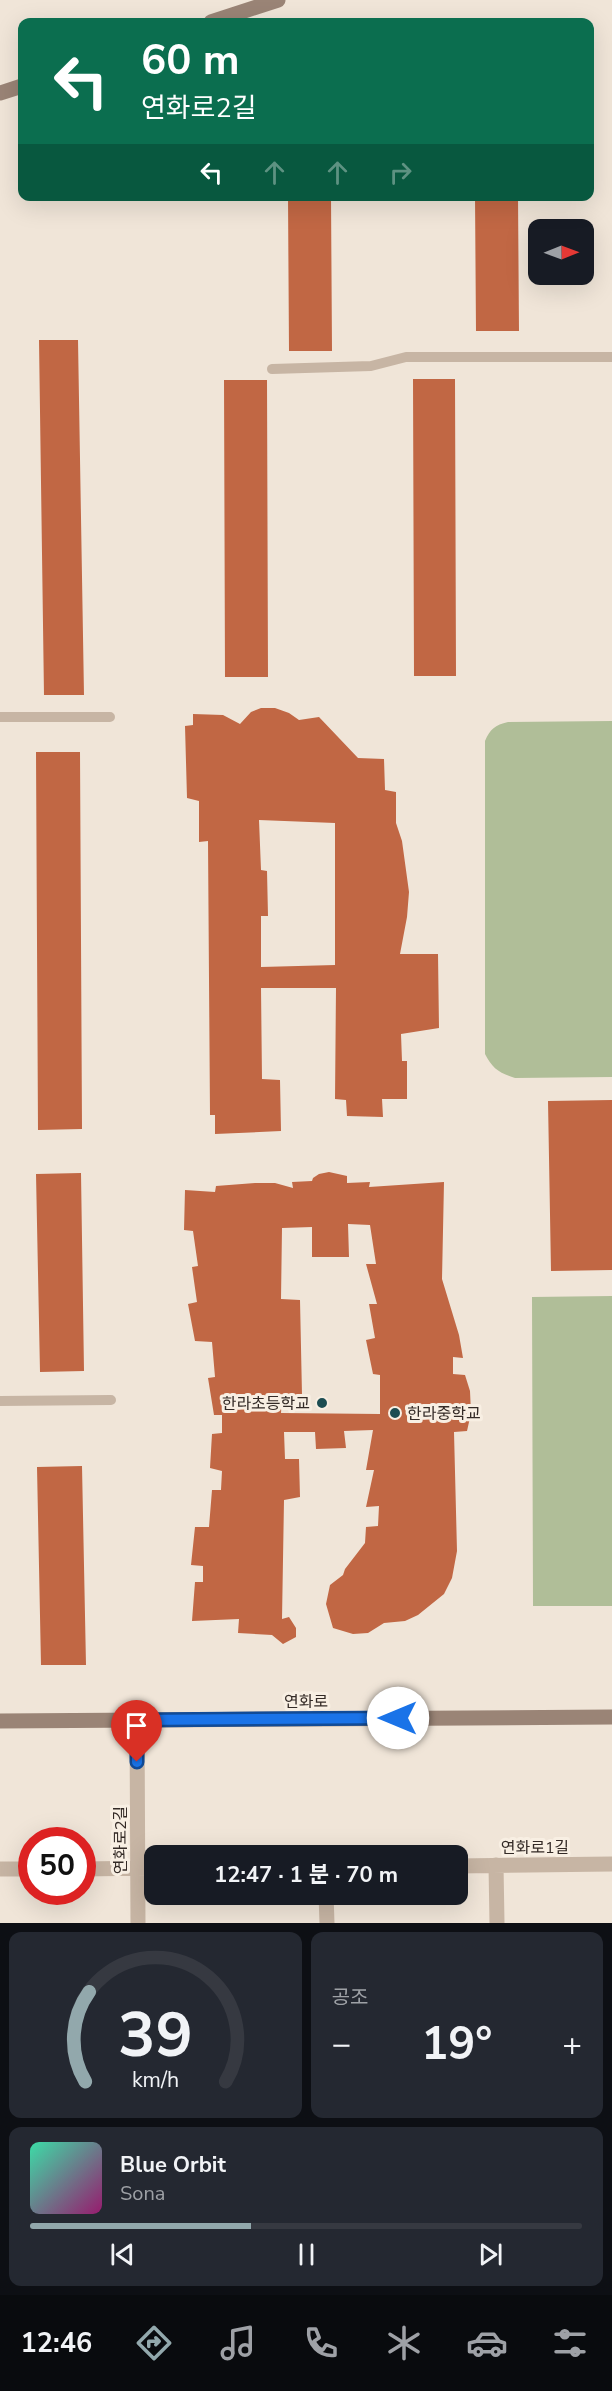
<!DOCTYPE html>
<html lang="ko">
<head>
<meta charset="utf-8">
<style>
  body { margin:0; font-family:"Nunito Sans","Noto Sans KR",sans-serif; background:#242831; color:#f1f3f6; height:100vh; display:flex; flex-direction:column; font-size:22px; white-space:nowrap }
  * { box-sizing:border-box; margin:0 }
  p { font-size:20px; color:#9ea1a6 }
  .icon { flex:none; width:33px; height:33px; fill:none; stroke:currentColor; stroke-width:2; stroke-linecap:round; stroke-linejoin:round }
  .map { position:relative; height:1923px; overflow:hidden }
  .sheet { display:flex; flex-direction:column; gap:9px; padding:9px; background:#0d0f14; flex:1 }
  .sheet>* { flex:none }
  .top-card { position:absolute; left:18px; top:18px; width:576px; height:183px; border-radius:12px; box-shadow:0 6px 24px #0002; background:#0b6e4f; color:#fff; overflow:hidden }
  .needle { width:39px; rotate:89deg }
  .buttons { position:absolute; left:528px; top:219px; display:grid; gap:12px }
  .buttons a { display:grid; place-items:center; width:66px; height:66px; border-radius:12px; background:#171b24; box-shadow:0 6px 24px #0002; font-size:30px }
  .speed { position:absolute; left:18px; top:1827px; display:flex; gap:12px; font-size:30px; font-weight:700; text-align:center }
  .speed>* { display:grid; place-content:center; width:78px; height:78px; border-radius:50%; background:#171b24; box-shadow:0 6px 24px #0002; line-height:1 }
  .speed .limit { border:9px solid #d22; background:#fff; color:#111 }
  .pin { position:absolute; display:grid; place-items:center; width:51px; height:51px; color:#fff; margin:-62px -26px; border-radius:50% 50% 50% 0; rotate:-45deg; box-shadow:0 0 6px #0007 }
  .pin .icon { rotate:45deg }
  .me { position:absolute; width:66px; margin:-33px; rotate:270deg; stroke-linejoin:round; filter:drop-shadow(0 0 4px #0008) }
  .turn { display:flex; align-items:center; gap:21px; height:126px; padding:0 24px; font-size:27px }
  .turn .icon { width:78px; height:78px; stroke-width:2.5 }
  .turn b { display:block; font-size:42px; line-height:51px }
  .lanes { display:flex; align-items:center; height:57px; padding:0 24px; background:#0003; justify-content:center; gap:30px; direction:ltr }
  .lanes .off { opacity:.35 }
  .big { font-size:45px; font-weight:700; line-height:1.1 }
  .sheet .tile { flex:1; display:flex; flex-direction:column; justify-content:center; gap:9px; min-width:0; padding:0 21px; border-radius:12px; background:#242831 }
  .sheet .dial { align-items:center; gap:0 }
  .dial svg { height:156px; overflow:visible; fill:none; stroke:#363941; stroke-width:7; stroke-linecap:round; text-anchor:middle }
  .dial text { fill:#f1f3f6; stroke:none }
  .song { display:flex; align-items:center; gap:18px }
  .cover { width:72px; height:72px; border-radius:9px; background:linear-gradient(135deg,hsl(160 70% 55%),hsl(320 70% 35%)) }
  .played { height:6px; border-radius:3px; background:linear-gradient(90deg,#92a8ac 40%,#363941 40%) }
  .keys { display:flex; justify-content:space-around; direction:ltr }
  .heat { display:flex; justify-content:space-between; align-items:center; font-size:33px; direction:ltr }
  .sheet .tiles { flex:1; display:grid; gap:9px; grid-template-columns:1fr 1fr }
  .tile:last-child { grid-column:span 2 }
  .trip { position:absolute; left:144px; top:1845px; width:324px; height:60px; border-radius:12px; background:#171b24; box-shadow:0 6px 24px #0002; font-weight:700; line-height:60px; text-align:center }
  .dock { display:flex; height:96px; justify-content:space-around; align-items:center; background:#090b0e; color:#9ea1a6 }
  .dock .icon { width:42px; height:42px }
  .dock .selected { color:#92a8ac }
  .dock b { font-size:27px; color:#f1f3f6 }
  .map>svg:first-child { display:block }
  .green { fill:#b0be98 }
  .building { fill:#c16744; fill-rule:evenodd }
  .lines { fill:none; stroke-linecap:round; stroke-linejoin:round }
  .service { stroke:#c7b5a4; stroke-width:10 }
  .minor { stroke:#c7b5a4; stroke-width:15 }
  .secondary { stroke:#9a8476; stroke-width:15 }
  .route-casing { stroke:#114b97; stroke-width:15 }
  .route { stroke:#1a73e8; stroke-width:10 }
  .poi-dot { fill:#1d4d52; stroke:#f8efe3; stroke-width:2 }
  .labels { text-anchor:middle; stroke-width:6; stroke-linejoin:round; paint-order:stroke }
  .poi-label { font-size:16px; fill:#332a26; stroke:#f8efe3; text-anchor:end }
  .street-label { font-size:16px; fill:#332a26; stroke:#f8efe3 }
</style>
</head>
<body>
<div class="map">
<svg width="612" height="1923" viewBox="0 0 612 1923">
  <rect width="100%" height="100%" fill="#f0e5d8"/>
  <path class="green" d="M612,721v356l-97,1c-16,-5 -23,-10 -30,-24v-313c5,-12 10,-16 23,-19z
    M612,1296v310h-79l-1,-309z"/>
  <path class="building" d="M288,196h43l1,155h-43z
    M475,196h43l1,135h-43z
    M39,340h39l6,355h-40z
    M413,379h42l1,297h-42z
    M224,380h43l1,297h-43z
    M261,708h14l14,5 10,7 20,-3 39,41 26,1 1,31 11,2v31l6,18 7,51 -2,25 -7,37h38l1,74 -38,6 1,27h5v38h-25l1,18 -36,-1 -1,-16 -11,-1 1,-111h-75l1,91 18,1 1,51 -66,3v-19h-5l-2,-274 -9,1v-41l-12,-3 -2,-72 8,-1v-11l30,1 17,9 11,-12zM259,820l76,3v142l-74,2v-51h7l-1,-45 -6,-1z
    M36,752h44l2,377 -44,1z
    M612,1100v170l-61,1 -3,-170z
    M329,1172l18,4v7l23,-1 -1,5 75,-5 -2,97 17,56 4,23 -10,-1v17l12,1 5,16 1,22 -4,18 -13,1 3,119 -5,27 -8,16 -26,21 -13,6 -21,2 -16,10 -15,1 -20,-6 -7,-24 4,-19 13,-10 2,-6 20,-26 1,-16 12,-1 1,-20 -13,1 8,-37h-8l7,-40 -29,1 2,17 -30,1 -1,-17h-31l1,27h14l1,38 -16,3 -2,119 7,-2 7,11v9l-13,7 -11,-9 -34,-2 1,-14 -47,2 3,-39h8v-16l-12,-1 4,-38h14l3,-37h9l1,-19 -12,-3 2,-34 10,-1v-18h-8l-6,-37 7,-1 -3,-35 -17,-1 -7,-37 9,-2 -5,-35 6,-1 -5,-35 -9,-1 1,-40 30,2 1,-6 39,-3h20l18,5 -1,-6 20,-1 1,-3 6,-4zM348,1224l22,1 6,39h-10l11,40h-8l6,34 -9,2 7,34 7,1v39l-99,-1 1,-16 20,-2 -2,-95 -19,-1 1,-71 30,-1v30h37z
    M81,1173l3,198 -44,1 -4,-198z
    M82,1466l4,199h-45l-4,-198z"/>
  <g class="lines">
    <path class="service" d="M272,369l99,-3 35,-9h206
      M0,717h110
      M0,1401l111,-1"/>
    <path class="minor" d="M137,1720l1,203
      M496,1865l1,58
      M458,1866l154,-2
      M0,1869h32
      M82,1869l72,-1
      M326,1894l1,29"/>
    <path class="secondary" d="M211,22l67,-22
      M0,93l22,-7
      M0,1721l612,-4"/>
  </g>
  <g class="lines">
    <g class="route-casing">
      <path id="route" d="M137,1762v-42l261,-2"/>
    </g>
    <use href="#route" class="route"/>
  </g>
  <g class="poi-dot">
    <circle cx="322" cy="1403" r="6"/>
    <circle cx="395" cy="1413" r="6"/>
  </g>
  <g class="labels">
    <g class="poi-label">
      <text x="310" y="1409">한라초등학교</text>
      <text x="407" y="1419" text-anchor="start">한라중학교</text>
    </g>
    <g class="street-label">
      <text x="306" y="1707">연화로</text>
      <text transform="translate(120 1840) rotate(-90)" y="6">연화로2길</text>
      <text x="535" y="1853">연화로1길</text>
    </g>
  </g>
</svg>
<div class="buttons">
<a><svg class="needle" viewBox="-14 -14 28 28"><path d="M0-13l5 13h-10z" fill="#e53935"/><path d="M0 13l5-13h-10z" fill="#9ea1a6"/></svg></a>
</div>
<div class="speed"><div class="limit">50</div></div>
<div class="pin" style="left:137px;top:1762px;background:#d93025"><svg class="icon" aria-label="arrive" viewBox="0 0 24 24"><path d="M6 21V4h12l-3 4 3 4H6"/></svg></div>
<svg class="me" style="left:398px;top:1718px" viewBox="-20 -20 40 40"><circle r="19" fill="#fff"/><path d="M0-13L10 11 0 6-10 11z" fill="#1a73e8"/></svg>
<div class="trip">12:47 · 1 분 · 70 m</div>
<div class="top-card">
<div class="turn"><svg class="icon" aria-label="left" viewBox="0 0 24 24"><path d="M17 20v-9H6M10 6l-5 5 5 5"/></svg><div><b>60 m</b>연화로2길</div></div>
<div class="lanes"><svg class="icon" aria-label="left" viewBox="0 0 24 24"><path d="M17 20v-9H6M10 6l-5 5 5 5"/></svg><svg class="icon off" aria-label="ahead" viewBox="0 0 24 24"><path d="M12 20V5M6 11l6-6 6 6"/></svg><svg class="icon off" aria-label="ahead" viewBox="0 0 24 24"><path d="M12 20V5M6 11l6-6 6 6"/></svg><svg class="icon off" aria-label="right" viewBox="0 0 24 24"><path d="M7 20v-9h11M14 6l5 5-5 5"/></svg></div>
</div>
</div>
<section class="sheet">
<div class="tiles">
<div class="tile dial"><svg viewBox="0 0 100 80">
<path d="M14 69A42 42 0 1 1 86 69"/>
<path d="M14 69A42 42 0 0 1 16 23" stroke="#92a8ac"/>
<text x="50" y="56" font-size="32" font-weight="700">39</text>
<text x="50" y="72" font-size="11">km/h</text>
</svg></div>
<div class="tile"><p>공조</p>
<div class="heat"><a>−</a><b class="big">19°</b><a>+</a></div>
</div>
<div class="tile">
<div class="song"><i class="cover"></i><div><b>Blue Orbit</b><p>Sona</p></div></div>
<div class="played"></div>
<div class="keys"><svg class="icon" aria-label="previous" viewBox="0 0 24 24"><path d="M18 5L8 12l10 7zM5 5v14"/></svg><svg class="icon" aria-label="pause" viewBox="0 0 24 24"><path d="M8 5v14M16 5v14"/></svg><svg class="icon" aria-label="next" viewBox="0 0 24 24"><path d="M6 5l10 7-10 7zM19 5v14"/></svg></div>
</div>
</div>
</section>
<nav class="dock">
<b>12:46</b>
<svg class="icon selected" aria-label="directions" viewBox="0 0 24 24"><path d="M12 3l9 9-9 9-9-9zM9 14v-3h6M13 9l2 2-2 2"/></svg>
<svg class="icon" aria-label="music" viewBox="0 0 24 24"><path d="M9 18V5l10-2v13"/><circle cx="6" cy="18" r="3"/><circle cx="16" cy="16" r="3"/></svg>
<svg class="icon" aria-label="phone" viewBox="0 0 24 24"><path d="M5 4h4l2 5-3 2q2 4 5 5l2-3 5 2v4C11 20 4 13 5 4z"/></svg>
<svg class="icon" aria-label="climate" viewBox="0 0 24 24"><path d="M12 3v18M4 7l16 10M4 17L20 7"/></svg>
<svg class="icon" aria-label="car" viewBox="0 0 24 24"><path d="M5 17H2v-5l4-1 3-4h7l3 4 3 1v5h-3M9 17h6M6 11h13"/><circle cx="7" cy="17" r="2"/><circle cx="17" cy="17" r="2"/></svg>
<svg class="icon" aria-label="filters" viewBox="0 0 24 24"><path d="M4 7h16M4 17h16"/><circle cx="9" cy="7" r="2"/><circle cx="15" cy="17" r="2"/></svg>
</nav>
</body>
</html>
